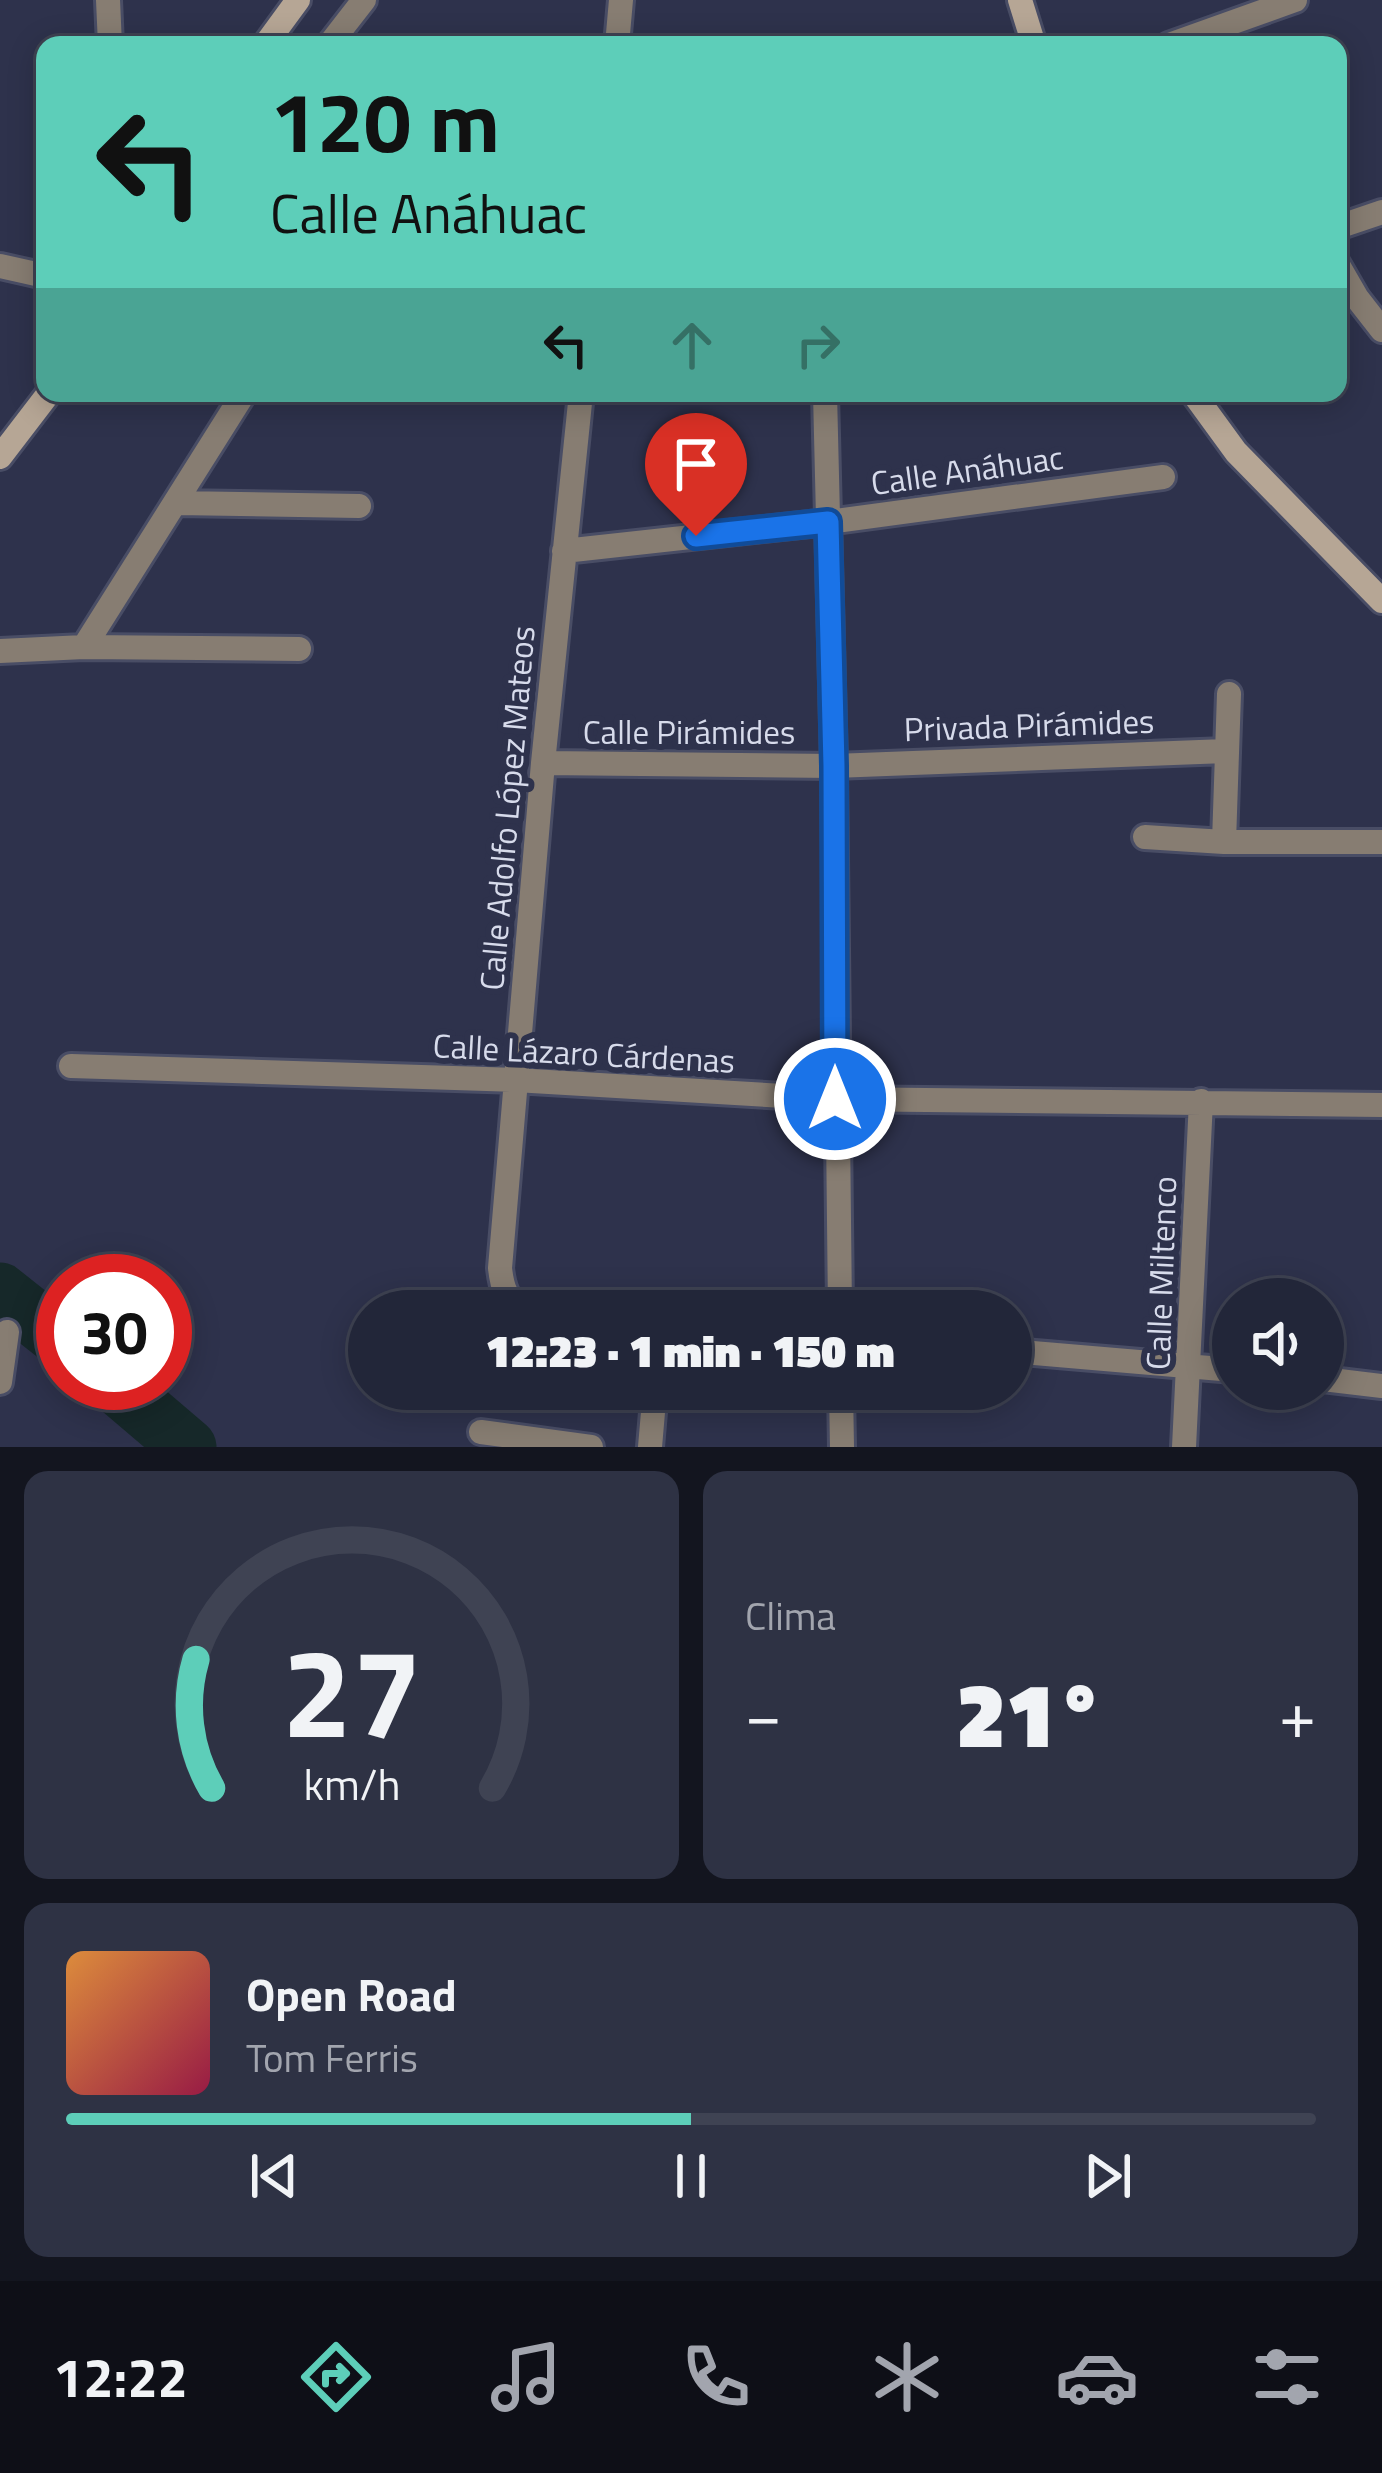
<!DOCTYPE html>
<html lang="es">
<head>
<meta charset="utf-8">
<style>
  body { margin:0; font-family:"Titillium Web",sans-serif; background:#2e3244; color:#f1f3f6; height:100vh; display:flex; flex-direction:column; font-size:45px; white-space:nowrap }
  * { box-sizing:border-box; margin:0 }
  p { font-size:39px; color:#a2a5ae }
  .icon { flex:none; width:66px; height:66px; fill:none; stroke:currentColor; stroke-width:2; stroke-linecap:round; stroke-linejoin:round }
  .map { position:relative; height:1447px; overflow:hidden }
  .panel { display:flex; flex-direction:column; gap:24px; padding:24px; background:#13151f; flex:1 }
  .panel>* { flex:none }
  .top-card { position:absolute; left:36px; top:36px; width:1311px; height:366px; border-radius:24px; box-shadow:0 6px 30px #0003,0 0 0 3px #3f4353; background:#5dceb9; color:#111; overflow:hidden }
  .fabs { position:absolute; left:1212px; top:1278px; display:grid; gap:24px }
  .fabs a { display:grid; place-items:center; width:132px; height:132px; border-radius:50%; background:#222639; box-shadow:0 6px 30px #0003,0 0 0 3px #3f4353; font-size:60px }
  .speed { position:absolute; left:36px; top:1254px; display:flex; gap:24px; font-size:60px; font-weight:700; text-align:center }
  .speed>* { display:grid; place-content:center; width:156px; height:156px; border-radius:50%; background:#222639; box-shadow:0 6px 30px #0003,0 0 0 3px #3f4353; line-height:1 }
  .speed .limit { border:18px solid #d22; background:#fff; color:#111 }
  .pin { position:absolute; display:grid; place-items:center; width:102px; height:102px; color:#fff; margin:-123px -51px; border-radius:50% 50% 50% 0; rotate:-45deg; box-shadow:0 0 12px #0007 }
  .pin .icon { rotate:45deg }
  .me { position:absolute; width:132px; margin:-66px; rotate:0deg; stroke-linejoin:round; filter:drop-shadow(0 0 9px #0008) }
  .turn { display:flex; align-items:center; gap:42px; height:252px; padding:0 36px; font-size:54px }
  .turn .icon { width:156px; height:156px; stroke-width:2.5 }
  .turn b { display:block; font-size:84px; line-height:102px }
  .lanes { display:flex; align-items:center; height:114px; padding:0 36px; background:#0003; justify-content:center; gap:60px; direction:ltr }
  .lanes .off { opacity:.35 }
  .big { font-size:90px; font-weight:800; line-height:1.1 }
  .panel .card { flex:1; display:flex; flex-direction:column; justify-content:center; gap:18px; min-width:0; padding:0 42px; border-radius:24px; background:#2e3244 }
  .panel .dial { align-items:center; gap:0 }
  .dial svg { height:312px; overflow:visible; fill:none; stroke:#3f4353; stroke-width:7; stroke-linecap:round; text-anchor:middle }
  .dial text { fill:#f1f3f6; stroke:none }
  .song { display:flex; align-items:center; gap:36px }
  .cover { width:144px; height:144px; border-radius:18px; background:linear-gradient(135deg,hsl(30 70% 55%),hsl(340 70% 35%)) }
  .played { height:12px; border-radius:6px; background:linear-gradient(90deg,#5dceb9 50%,#3f4353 50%) }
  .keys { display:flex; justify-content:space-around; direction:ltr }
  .heat { display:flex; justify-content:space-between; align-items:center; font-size:66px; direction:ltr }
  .panel .tiles { flex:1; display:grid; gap:24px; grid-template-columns:1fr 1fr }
  .card:last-child { grid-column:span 2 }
  .trip { position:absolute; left:348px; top:1290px; width:684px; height:120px; border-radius:60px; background:#222639; box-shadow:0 6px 30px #0003,0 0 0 3px #3f4353; font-weight:800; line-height:120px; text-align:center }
  .tab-bar { display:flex; height:192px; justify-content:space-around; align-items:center; background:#0e0f17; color:#a2a5ae }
  .tab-bar .icon { width:84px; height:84px }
  .tab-bar .selected { color:#5dceb9 }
  .tab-bar b { font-size:54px; color:#f1f3f6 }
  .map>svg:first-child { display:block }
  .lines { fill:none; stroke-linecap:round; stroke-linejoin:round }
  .river { stroke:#162829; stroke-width:57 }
  .street-casing { stroke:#494d65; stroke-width:30 }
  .secondary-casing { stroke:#494d65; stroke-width:30 }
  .street { stroke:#877d72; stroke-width:24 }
  .secondary { stroke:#b6a695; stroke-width:24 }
  .route-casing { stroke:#114b97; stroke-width:30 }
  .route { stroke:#1a73e8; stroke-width:21 }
  .labels { text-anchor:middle; stroke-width:12; stroke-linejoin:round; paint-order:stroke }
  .street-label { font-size:33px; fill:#d7dbeb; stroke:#2e324c }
</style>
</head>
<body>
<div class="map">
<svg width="1382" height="1447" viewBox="0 0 1382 1447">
  <rect width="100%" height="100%" fill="#2e324c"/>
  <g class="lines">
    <path class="river" d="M0,1291l63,50
      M113,1383l75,64"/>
    <g class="street-casing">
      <path id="street" d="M108,0l2,45
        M329,45l35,-45
        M617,45l4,-45
        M1169,45l126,-45
        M1338,227l44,-15
        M1338,265l19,33 25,32
        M0,266l45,10
        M825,393l9,373 6,545
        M177,503l182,3
        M564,551l264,-29 335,-45
        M84,647l160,-254
        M0,651l84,-4 215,2
        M543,763l291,3 392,-15
        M1145,837l79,5h158
        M1224,842l5,-148
        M71,1066l444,14 320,19 547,6
        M524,1311c-18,-10 -22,-24 -24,-43l43,-505 38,-370
        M1011,1351l222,19
        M1323,1379l59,7
        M0,1382l7,-50
        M841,1389l1,58
        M481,1432l110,15
        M650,1447l5,-58
        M1184,1447l17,-346"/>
    </g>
    <g class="secondary-casing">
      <path id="secondary" d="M1020,0l14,45
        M265,45l33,-45
        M1193,393l43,59 146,149
        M0,457l49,-64"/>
    </g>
    <use href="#street" class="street"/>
    <use href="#secondary" class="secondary"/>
  </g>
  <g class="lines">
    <g class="route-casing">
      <path id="route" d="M696,536l132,-14 6,244 1,333"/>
    </g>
    <use href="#route" class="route"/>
  </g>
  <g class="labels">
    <g class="street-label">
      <text transform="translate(967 470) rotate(-8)" y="12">Calle Anáhuac</text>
      <text transform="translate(1029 725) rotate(-2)" y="12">Privada Pirámides</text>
      <text x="689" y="744">Calle Pirámides</text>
      <text transform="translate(507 808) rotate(-85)" y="12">Calle Adolfo López Mateos</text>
      <text transform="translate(584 1053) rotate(3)" y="12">Calle Lázaro Cárdenas</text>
      <text transform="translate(1161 1273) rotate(-88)" y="12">Calle Miltenco</text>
    </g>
  </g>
</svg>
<div class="fabs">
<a><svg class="icon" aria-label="sound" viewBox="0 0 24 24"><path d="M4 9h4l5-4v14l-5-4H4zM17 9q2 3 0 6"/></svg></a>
</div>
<div class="speed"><div class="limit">30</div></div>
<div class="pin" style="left:696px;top:536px;background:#d93025"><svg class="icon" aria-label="arrive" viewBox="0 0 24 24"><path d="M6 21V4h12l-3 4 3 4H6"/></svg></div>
<svg class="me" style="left:835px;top:1099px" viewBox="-20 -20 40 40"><circle r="17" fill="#1a73e8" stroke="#fff" stroke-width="3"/><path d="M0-11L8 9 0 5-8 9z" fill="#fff"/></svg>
<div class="trip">12:23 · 1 min · 150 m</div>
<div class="top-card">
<div class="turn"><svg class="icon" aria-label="left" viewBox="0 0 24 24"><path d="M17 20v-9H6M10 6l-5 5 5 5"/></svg><div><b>120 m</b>Calle Anáhuac</div></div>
<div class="lanes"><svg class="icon" aria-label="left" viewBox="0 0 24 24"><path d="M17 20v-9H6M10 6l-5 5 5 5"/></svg><svg class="icon off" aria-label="ahead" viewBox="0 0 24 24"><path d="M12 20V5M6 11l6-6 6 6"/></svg><svg class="icon off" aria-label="right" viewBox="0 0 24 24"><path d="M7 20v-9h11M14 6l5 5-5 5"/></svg></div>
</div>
</div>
<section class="panel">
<div class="tiles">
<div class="card dial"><svg viewBox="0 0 100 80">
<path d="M14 69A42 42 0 1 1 86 69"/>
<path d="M14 69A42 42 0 0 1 10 36" stroke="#5dceb9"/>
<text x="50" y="56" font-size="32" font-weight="700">27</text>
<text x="50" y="72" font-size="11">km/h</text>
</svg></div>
<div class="card"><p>Clima</p>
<div class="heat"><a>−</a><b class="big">21°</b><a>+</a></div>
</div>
<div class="card">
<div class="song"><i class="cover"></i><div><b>Open Road</b><p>Tom Ferris</p></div></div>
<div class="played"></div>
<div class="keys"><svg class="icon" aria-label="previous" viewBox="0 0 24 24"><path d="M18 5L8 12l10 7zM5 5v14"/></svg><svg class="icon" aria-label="pause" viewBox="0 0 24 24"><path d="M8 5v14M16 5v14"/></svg><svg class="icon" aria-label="next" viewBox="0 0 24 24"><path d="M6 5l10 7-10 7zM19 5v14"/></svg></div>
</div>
</div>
</section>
<nav class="tab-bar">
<b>12:22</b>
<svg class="icon selected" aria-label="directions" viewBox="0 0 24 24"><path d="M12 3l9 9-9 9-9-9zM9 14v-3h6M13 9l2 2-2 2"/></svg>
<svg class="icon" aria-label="music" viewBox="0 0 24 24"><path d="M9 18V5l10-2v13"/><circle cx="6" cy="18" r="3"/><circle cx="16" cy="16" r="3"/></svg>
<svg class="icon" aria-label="phone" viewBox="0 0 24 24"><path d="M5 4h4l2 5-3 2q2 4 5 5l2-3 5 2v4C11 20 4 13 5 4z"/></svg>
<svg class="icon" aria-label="climate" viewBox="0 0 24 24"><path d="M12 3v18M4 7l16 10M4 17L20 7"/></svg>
<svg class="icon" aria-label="car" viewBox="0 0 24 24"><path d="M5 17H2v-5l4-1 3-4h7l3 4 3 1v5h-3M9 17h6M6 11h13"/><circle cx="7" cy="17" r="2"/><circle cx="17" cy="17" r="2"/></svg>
<svg class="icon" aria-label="filters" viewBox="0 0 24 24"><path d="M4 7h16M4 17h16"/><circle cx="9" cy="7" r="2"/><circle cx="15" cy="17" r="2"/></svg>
</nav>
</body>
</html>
